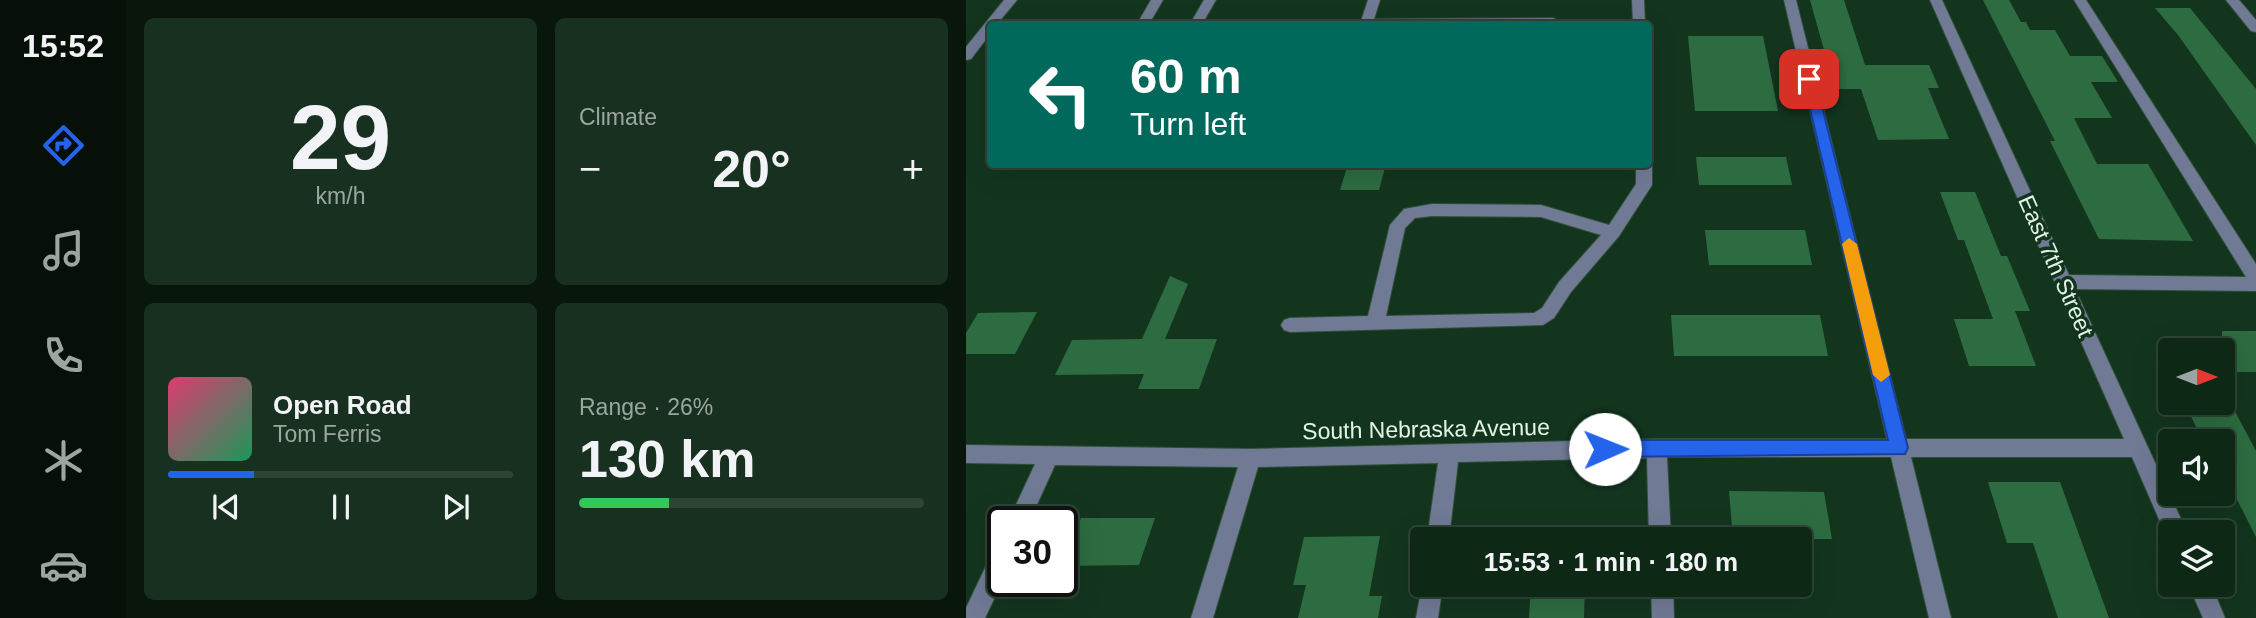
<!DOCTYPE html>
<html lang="en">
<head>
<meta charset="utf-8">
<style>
  body { margin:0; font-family:Arial,sans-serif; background:#17301f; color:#f1f3f6; height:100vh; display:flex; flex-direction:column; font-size:26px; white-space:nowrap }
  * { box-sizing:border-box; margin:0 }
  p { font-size:23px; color:#9ba6a1 }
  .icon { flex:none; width:38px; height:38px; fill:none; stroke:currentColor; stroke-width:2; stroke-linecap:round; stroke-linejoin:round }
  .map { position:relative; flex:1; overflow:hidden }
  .drawer { display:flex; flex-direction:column; gap:18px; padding:18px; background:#08160c; width:840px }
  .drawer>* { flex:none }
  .banner { position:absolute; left:21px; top:21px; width:665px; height:147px; border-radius:7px; box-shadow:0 7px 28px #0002,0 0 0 2px #2e4435; background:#00695c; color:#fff; overflow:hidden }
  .needle { width:46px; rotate:90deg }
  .tools { position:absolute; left:1192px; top:338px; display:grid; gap:14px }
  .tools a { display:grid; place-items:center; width:77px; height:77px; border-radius:7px; background:#0e2816; box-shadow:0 7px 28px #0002,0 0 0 2px #2e4435; font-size:35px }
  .speed { position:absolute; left:21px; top:506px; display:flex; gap:14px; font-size:35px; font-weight:700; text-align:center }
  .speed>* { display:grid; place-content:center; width:91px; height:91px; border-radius:50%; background:#0e2816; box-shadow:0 7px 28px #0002,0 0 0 2px #2e4435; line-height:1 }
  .speed .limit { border:4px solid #111; border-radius:10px; background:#fff; color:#111 }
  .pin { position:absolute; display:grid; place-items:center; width:60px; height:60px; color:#fff; margin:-30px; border-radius:14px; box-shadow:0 4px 10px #0006 }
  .me { position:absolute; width:77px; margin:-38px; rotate:89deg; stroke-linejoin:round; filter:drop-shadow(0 0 5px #0008) }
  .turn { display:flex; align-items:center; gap:24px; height:147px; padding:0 28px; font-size:32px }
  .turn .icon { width:91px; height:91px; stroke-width:2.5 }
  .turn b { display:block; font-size:49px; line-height:60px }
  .big { font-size:52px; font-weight:700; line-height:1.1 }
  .drawer .tile { flex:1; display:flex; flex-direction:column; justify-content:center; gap:10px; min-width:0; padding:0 24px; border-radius:10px; background:#17301f }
  .drawer .dial { align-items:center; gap:0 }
  .dial b { font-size:91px; line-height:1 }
  .song { display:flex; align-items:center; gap:21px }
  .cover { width:84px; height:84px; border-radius:10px; background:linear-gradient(135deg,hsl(340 70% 55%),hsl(150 70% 35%)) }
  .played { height:7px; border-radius:4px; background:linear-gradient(90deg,#2563eb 25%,#2e4435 25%) }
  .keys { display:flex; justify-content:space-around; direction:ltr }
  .heat { display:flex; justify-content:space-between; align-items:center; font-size:38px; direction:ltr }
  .charge { height:10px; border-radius:5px; background:linear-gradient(90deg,#34c759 26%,#2e4435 0) }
  .drawer .tiles { flex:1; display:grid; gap:18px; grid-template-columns:repeat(2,1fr) }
  .trip { position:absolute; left:444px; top:527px; width:402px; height:70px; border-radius:7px; background:#0e2816; box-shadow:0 7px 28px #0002,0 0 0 2px #2e4435; font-weight:700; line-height:70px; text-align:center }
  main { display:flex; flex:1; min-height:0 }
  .dock { display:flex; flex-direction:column; width:126px; justify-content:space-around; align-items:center; background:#061009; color:#9ba6a1 }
  .dock .icon { width:49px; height:49px }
  .dock .on { color:#2563eb }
  .dock b { font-size:32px; color:#f1f3f6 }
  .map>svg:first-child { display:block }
  .building { fill:#2d6c41 }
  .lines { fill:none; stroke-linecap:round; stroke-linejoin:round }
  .minor-casing { stroke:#30503a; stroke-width:2 }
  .minor { fill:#717a95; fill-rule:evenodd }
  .route { fill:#2563eb; stroke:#184099; stroke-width:2 }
  .slow { fill:#f59e0b }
  .labels { text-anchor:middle; stroke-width:7; stroke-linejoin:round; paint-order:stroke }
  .street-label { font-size:23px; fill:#e1f4e5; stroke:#13351e }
</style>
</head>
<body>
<main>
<nav class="dock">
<b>15:52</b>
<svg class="icon on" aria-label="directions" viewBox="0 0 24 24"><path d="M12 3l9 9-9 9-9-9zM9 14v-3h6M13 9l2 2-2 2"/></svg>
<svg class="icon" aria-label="music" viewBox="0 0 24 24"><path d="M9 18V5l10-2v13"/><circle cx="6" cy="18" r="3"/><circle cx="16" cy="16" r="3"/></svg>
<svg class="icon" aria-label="phone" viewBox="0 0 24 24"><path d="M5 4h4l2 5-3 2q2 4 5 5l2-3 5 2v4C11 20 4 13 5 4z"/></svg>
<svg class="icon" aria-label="climate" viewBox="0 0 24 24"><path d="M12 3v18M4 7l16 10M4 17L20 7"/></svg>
<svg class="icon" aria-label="car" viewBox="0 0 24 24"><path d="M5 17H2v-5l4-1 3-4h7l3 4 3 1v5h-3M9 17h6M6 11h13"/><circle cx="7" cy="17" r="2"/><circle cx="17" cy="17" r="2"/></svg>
</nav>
<section class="drawer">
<div class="tiles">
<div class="tile dial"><b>29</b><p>km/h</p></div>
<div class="tile"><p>Climate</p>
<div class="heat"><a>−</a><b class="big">20°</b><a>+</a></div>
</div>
<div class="tile">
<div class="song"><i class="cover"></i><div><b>Open Road</b><p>Tom Ferris</p></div></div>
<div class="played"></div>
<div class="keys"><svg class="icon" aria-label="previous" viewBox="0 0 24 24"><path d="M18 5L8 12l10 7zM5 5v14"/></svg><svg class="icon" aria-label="pause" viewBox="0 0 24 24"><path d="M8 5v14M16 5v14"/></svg><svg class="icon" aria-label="next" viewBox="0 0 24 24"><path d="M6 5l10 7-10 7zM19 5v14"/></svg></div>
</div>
<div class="tile"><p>Range · 26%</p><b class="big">130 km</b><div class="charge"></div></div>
</div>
</section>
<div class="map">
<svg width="1290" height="618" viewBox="0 0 1290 618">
  <rect width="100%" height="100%" fill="#13351e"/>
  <path class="building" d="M844,0h34l21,65h64l10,23h-11l21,51 -71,1 -17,-51h-26z
    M1017,0h26l12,22h5l4,8h25l15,26h32l16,26h-27l21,36h-38l23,46h51l45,77 -94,-2 -49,-98h5z
    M1189,8h35l66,81v56l-78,-110z
    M722,36h75l15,75h-83z
    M730,157h90l6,28h-93z
    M382,164h38l-7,26h-39z
    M974,192h35l26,64h6l23,55h-15l21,55h-67l-15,-47h39l-29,-79h-6z
    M739,230h100l7,35h-103z
    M204,276l18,8 -23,55h52l-18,50h-61l6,-15 -89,1 17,-35 70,-1z
    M71,312l-22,42h-49v-21l12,-20z
    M705,315h149l8,41h-154z
    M1256,331h34v41h-34z
    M1218,402h46l26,49v86l-34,-67v-29h-19z
    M1022,482h72l49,136h-51l-25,-75h-26z
    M763,491l95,1 8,47h-99z
    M115,518h74l-16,47 -77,1z
    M414,536l-11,60h13l-4,22h-80l8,-33h-13l11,-48z
    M565,584h54l-1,34h-55z"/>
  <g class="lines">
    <g class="minor-casing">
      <path id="minor" d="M38,0h13l-20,24h-7v10l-19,25 -5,1v-13z
        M185,0h12l-14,24h-12z
        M238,0h12l-14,24h-12z
        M402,0h12l-6,19 179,-1 11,6h-204z
        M666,0h12l1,24h-12z
        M818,0h12l110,439h218l-194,-439h12l127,275 177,2 -172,-277h12l170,264v27l-181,-2 112,243h-17l-2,8 -36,-83h-221l40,161h-22l-38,-161h-224l4,82h-22l-2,-81 -189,4 -9,77h-22l11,-76 -180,4 -45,151h-22l47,-151 -183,-2 -26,57h-21l27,-58 -69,-1v-18l285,4 406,-10h230z
        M1260,0h13l17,20v12l-5,-1z
        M682,160l4,4v21l-33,51 -48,56 -17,26 -11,7 -253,7 -6,-2 -3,-5 3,-5 6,-2 78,-2 22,-91 14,-16 28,-5 109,1 68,20 27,-41v-20h12zM466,216l109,1 60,18 -42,47 -17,26 -8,5 -148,3 19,-88 10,-10z
        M37,544v36l-18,38h-19v-10l29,-61z
        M457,580v4h20l-5,34h-22z
        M685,584h22l1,34h-22z
        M1222,584h23l14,34h-22z"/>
    </g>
    <use href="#minor" class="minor"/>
  </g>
  <path class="route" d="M843,75l6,4 93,369 -3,6 -300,3 -6,-2 -3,-6 3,-6 6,-3h283l-85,-361z"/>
  <path class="slow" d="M883,238l8,6 33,131 -9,7 -8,-7 -31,-131z"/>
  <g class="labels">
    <g class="street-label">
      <text transform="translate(1090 266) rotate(66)" y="8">East 7th Street</text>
      <text transform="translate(460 429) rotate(-1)" y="8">South Nebraska Avenue</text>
    </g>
  </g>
</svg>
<div class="tools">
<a><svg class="needle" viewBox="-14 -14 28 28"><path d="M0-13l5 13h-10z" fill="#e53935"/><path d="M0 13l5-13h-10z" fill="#9ba6a1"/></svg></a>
<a><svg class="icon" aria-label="sound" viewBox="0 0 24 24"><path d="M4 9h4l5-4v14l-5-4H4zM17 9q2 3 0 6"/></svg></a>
<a><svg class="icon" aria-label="layers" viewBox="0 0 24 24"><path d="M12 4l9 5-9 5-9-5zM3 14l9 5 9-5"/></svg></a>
</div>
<div class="speed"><div class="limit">30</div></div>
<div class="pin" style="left:843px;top:79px;background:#d93025"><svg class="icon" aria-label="arrive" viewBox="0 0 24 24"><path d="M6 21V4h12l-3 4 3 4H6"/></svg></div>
<svg class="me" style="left:639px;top:449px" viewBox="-20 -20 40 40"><circle r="19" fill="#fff"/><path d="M0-13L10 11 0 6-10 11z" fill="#2563eb"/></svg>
<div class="trip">15:53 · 1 min · 180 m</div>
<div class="banner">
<div class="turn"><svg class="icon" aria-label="left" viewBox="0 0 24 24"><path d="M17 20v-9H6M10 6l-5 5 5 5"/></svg><div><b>60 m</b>Turn left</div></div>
</div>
</div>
</main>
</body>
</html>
